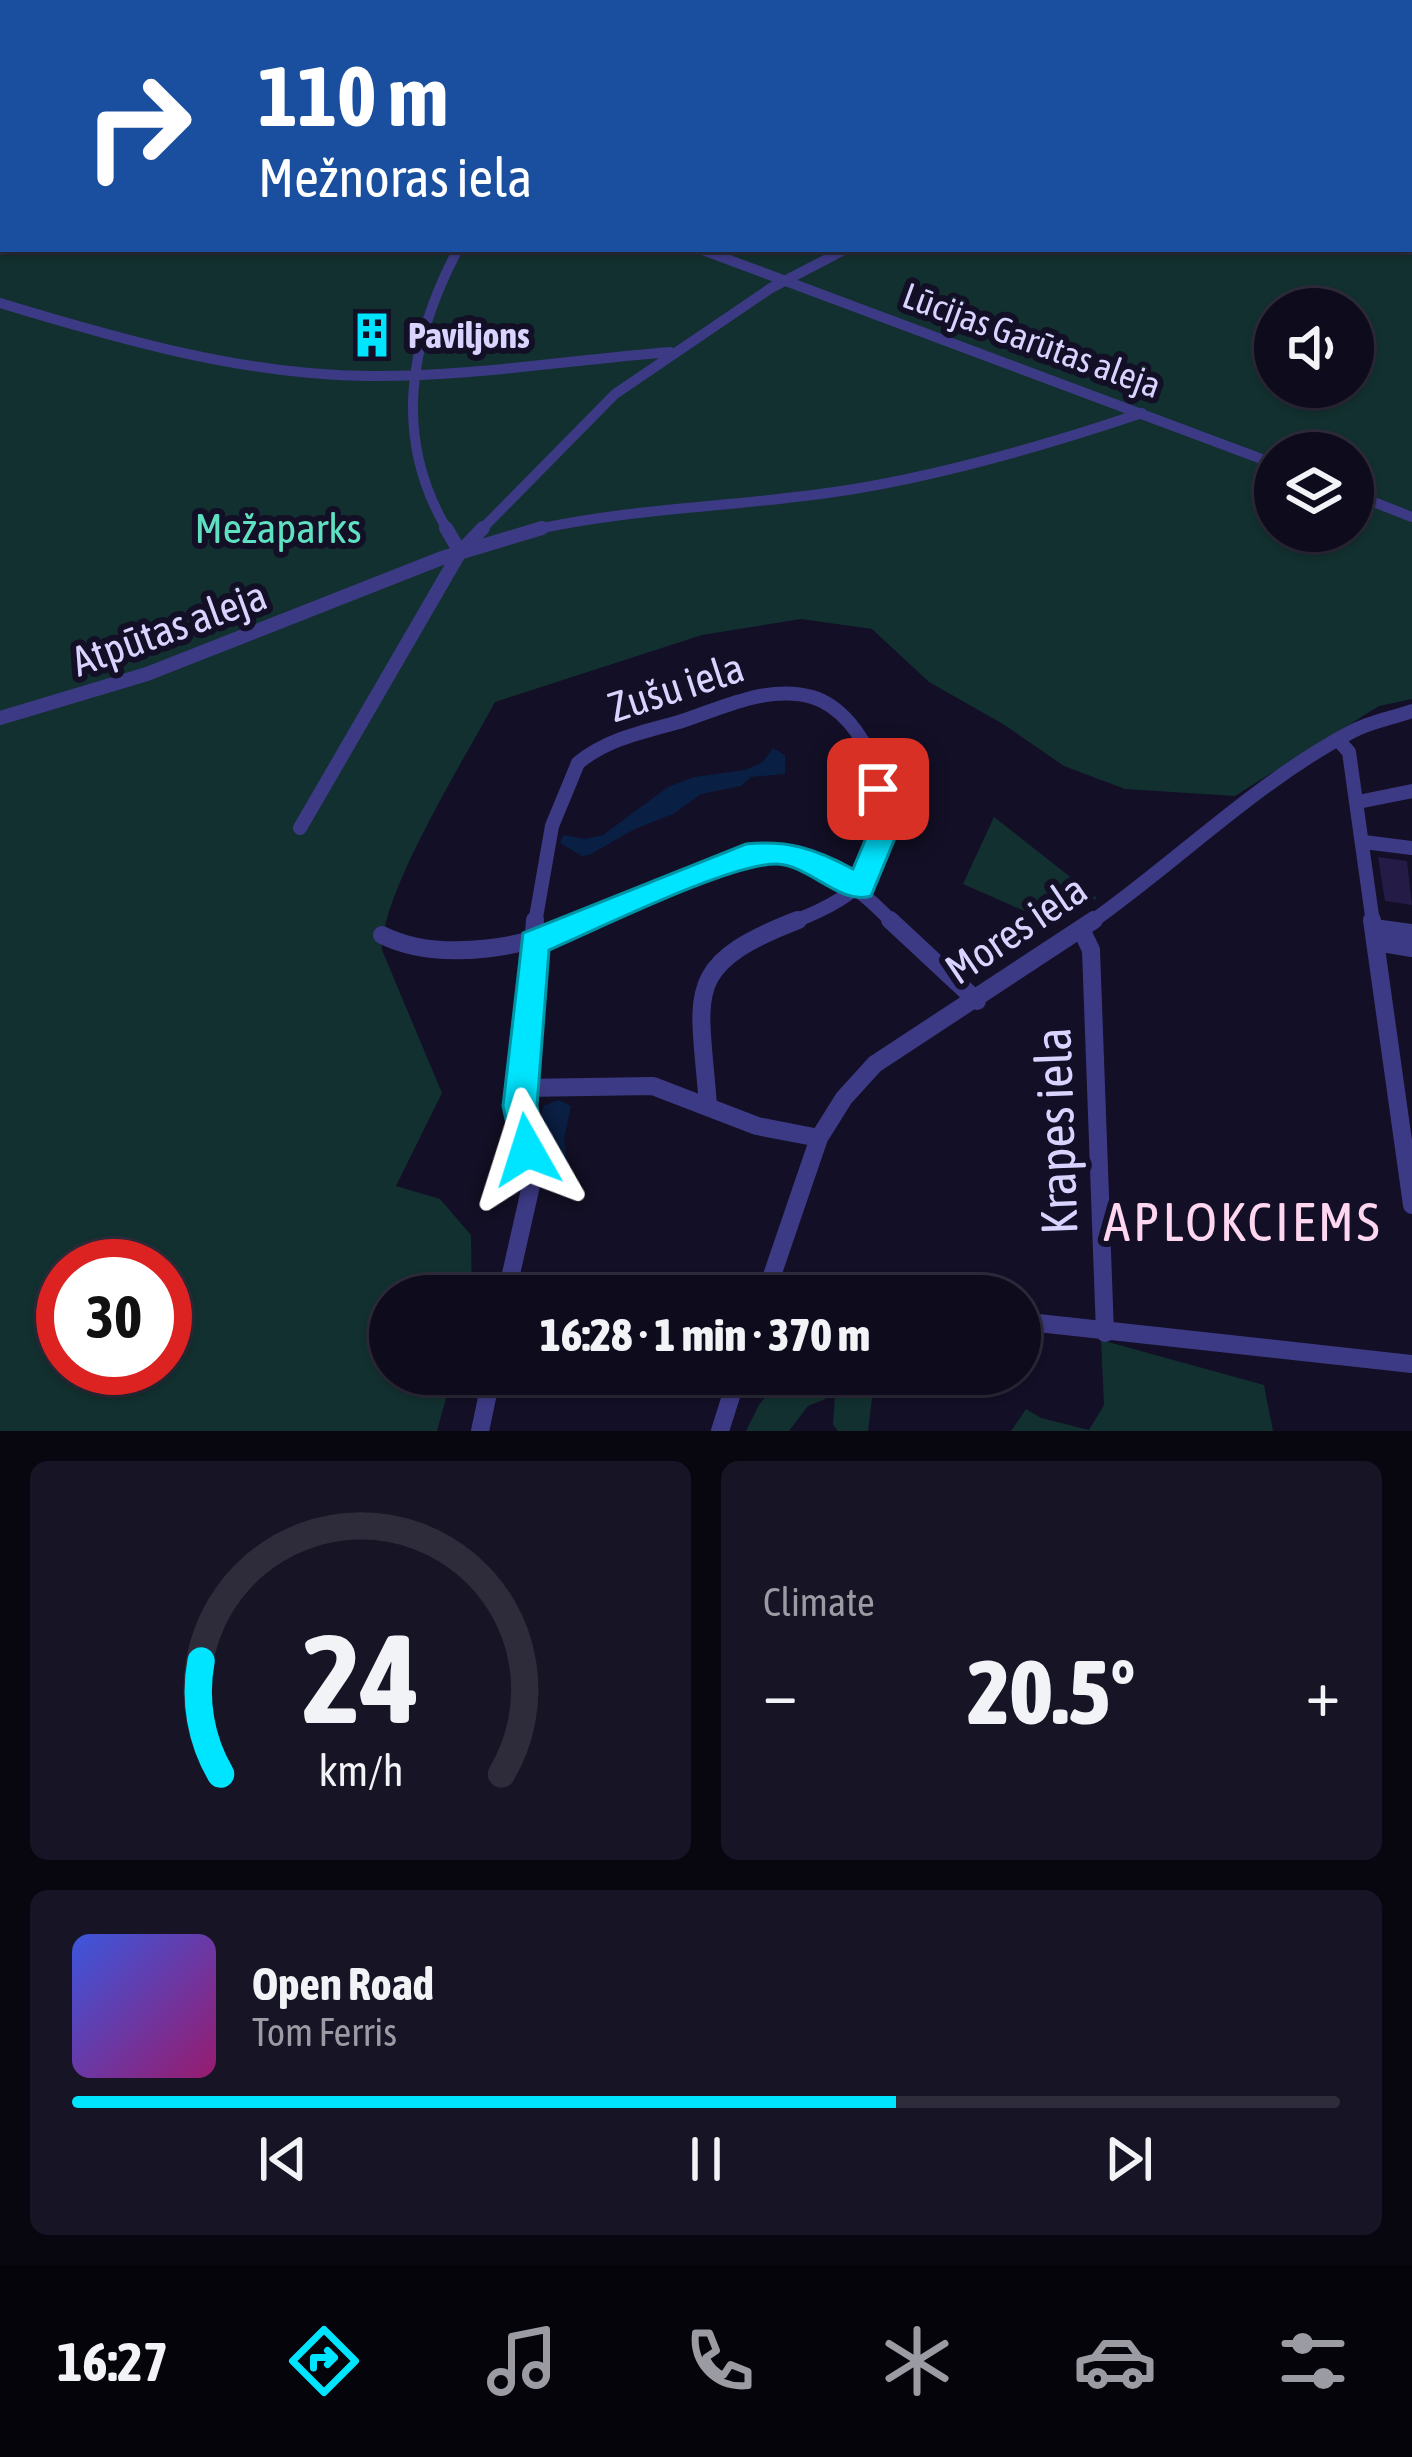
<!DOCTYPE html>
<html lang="en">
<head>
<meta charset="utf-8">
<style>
  body { margin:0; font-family:"Asap Condensed",sans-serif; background:#171425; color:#f1f3f6; height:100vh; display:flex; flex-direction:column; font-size:45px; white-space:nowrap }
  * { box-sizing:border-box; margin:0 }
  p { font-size:39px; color:#9b9ba3 }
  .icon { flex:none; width:66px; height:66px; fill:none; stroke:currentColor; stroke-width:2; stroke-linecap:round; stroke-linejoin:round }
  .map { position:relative; height:1431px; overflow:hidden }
  .sheet { display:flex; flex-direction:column; gap:30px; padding:30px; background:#08060f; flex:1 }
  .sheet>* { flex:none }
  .banner { position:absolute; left:0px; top:0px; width:1413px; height:252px; box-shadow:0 3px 9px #0004,0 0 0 3px #2e2b3b; background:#1a4fa0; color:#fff; overflow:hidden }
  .buttons { position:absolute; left:1254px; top:288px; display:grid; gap:24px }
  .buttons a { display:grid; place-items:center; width:120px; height:120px; border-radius:50%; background:#0e0b1c; box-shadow:0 3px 9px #0004,0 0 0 3px #2e2b3b; font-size:60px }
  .speed { position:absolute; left:36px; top:1239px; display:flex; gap:24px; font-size:60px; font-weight:700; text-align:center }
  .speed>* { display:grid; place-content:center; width:156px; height:156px; border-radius:50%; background:#0e0b1c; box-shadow:0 3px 9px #0004,0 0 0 3px #2e2b3b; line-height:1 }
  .speed .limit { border:18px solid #d22; background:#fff; color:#111 }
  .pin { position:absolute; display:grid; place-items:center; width:102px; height:102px; color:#fff; margin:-51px; border-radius:24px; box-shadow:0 6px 18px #0006 }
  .me { position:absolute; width:132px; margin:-66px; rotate:354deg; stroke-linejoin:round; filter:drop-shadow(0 0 9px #0008) }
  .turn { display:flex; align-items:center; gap:42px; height:252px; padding:0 60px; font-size:54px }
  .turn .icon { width:156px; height:156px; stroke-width:2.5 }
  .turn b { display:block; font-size:84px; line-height:102px }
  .big { font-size:90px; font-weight:800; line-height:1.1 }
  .sheet .widget { flex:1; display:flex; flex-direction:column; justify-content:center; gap:18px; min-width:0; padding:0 42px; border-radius:18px; background:#171425 }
  .sheet .dial { align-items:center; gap:0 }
  .dial svg { height:312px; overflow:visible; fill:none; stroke:#2e2b3b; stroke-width:7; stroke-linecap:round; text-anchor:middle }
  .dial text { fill:#f1f3f6; stroke:none }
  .song { display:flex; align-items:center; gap:36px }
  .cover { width:144px; height:144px; border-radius:18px; background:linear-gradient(135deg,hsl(230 70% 55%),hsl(320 70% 35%)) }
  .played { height:12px; border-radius:6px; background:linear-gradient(90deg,#00e5ff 65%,#2e2b3b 65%) }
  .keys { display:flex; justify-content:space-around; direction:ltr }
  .heat { display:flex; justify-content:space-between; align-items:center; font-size:66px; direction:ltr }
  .sheet .tiles { flex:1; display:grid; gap:30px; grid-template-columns:1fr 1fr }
  .widget:last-child { grid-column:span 2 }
  .trip { position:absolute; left:369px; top:1275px; width:672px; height:120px; border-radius:60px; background:#0e0b1c; box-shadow:0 3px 9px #0004,0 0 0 3px #2e2b3b; font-weight:800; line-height:120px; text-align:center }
  .tabs { display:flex; height:192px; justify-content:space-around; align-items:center; background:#06040b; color:#9b9ba3 }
  .tabs .icon { width:84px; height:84px }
  .tabs .on { color:#00e5ff }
  .tabs b { font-size:54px; color:#f1f3f6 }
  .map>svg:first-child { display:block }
  .green { fill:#12302f; fill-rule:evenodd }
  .water { fill:#0a1f44 }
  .building { fill:#241b47 }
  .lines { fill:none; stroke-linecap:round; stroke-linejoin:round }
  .street-far3 { stroke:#3d3a85; stroke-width:8 }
  .street-far2 { stroke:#3d3a85; stroke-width:10 }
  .street-far1 { stroke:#3d3a85; stroke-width:14 }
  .street { stroke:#3d3a85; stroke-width:18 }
  .route { fill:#00e5ff; stroke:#0095a6; stroke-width:3 }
  .labels { text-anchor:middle; stroke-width:12; stroke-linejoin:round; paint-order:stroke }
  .far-poi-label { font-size:36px; font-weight:bold; fill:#d9d4ff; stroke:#130f26; text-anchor:start }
  .far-street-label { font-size:36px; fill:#d9d4ff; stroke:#130f26 }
  .park-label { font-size:42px; fill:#5fe0c0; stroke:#130f26 }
  .street-label { font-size:42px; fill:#d9d4ff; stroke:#130f26 }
  .near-street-label { font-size:51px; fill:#d9d4ff; stroke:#130f26 }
  .near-neighbourhood-label { font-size:54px; letter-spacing:3px; fill:#ffd6f0; stroke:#130f26 }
</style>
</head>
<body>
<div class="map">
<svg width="1412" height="1431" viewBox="0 0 1412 1431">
  <rect width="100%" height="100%" fill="#130f26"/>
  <path class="green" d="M0,0h1412v699l-33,7 -144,90 -110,-7 -61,-23 -61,-42 -74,-42 -57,-53 -71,-10 -99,16 -207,67c-30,56 -114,191 -113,248l60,143 -46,93 44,13 31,36 1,61h-82v78h57l-3,11 4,6 -11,40h-437v-1373l3,191h1407v-246h-1407v24zM1275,309h78v78h-78zM1275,453h78v78h-78zM63,1266h102v102h-102z
    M994,817l103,81 -43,26 -91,-40z
    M1101,1340l163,45 9,46h-262l15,-22 15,9 48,12 15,-25z
    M784,1374h91l-7,57h-30l-5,-6 2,-30 -27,11 -19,25h-43l13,-26z"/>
  <path class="water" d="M773,748l12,7v19l-34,3 -10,9 -40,8 -28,20 -38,15 -46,26 -7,1 -22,-13 3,-8 22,4 18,-4 65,-48 26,-10 51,-7 18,-8z
    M559,1100l12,6 -7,32 4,28 -11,6c-16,-12 -20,-46 -14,-66z"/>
  <path class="building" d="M1378,857l29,4 5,44 -27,-4z"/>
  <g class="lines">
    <path class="street-far3" d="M0,1l15,2
      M469,3l16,-3"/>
    <path class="street-far2" d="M700,249l575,215
      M0,303c119,36 243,72 368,73 101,1 201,-16 302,-24
      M1353,494l59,23
      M448,531c-56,-93 -39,-189 10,-282
      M480,531l135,-137 156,-106 75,-39
      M529,531c105,-24 213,-24 319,-41 100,-16 199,-45 294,-77"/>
    <path class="street-far1" d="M446,528l14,24
      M0,718l147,-44 295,-116 100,-30
      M1339,741l10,11 24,171
      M1358,802l54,-11
      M300,828l160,-276 23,-24
      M1364,842l48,6
      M535,923l17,-97 26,-63c29,-24 65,-31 101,-41 41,-13 89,-38 133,-25 55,16 90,113 65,163 -17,34 -53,50 -87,63
      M584,923c125,-57 197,-119 309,0
      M1090,923c88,-62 165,-140 261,-191 18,-10 41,-14 61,-21"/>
    <path class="street" d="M890,920l87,81
      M1372,920l40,285
      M1374,928l38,5
      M1081,929l10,21 14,383
      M382,935c60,30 150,11 208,-15
      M1376,942l36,6
      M521,1088l132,-2 104,40 62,12
      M708,1106c-8,-113 -29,-140 90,-186
      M506,1296l26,-115 -12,-72 15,-189
      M765,1296l54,-158 25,-40 31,-34 219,-144
      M1020,1321l392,43
      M480,1431l12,-57
      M720,1431l18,-57"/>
  </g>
  <path class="route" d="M878,778l14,11 8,37 -29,70c-30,10 -62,-31 -94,-32 -46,-1 -179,65 -228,86l-12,156 8,44 -5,11 -13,5 -12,-5 -12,-55 20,-173 223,-89c43,-4 70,5 107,25l18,-43 -7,-37z"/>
  <defs>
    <g id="building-bare" transform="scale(3.6)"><path d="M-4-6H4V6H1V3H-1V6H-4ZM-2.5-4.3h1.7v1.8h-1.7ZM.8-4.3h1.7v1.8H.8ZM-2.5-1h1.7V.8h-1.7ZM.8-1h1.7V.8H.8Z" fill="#00e5ff" stroke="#130f26" stroke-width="2.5" paint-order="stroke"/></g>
  </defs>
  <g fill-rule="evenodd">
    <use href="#building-bare" x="372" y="335"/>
  </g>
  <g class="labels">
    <g class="far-poi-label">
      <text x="408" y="348">Paviljons</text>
    </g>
    <g class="far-street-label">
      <text transform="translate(1032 340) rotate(20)" y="13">Lūcijas Garūtas aleja</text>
    </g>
    <g class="park-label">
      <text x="278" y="543">Mežaparks</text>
    </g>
    <g class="street-label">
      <text transform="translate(169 628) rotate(-20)" y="15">Atpūtas aleja</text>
      <text transform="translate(676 687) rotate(-18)" y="15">Zušu iela</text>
      <text transform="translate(1016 929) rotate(-34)" y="15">Mores iela</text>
    </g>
    <g class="near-street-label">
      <text transform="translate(1056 1131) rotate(-92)" y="18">Krapes iela</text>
    </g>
    <g class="near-neighbourhood-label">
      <text x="1243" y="1241">APLOKCIEMS</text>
    </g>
  </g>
</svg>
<div class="buttons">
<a><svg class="icon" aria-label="sound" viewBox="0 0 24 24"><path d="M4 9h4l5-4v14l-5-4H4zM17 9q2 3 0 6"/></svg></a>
<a><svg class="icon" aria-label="layers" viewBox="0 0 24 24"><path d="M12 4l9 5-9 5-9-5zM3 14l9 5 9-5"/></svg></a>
</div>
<div class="speed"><div class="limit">30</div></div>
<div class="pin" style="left:878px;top:789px;background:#d93025"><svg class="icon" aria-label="arrive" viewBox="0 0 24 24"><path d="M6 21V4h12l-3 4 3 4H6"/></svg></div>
<svg class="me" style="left:527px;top:1150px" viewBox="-20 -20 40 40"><path d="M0-17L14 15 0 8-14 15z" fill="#00e5ff" stroke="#fff" stroke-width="4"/></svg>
<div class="trip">16:28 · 1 min · 370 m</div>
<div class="banner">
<div class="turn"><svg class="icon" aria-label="right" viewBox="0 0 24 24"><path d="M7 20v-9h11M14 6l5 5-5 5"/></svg><div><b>110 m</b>Mežnoras iela</div></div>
</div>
</div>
<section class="sheet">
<div class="tiles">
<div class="widget dial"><svg viewBox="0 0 100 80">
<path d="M14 69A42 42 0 1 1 86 69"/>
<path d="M14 69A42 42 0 0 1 9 40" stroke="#00e5ff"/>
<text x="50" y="56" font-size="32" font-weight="700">24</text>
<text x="50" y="72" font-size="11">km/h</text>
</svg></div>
<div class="widget"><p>Climate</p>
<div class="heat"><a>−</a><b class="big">20.5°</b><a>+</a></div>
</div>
<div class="widget">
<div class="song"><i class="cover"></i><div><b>Open Road</b><p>Tom Ferris</p></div></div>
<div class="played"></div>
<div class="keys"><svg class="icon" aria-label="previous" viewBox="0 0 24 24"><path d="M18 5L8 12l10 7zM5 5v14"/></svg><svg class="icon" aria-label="pause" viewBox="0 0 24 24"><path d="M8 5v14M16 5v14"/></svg><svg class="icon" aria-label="next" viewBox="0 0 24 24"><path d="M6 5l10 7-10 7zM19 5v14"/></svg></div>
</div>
</div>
</section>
<nav class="tabs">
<b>16:27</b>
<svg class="icon on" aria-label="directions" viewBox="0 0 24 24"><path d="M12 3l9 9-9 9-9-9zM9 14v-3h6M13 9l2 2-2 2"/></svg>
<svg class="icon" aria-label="music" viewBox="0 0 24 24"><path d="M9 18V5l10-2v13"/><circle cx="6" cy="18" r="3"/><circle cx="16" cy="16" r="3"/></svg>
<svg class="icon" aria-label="phone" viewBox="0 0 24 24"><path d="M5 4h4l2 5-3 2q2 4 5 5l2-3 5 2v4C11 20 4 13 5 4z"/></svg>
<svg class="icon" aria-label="climate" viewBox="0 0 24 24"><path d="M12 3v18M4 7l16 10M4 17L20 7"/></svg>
<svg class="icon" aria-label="car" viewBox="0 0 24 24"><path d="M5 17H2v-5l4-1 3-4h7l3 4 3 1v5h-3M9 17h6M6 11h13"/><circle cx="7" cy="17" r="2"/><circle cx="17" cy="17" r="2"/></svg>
<svg class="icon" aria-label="filters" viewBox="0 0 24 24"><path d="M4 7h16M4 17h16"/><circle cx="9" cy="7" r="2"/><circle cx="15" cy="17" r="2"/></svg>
</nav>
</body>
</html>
